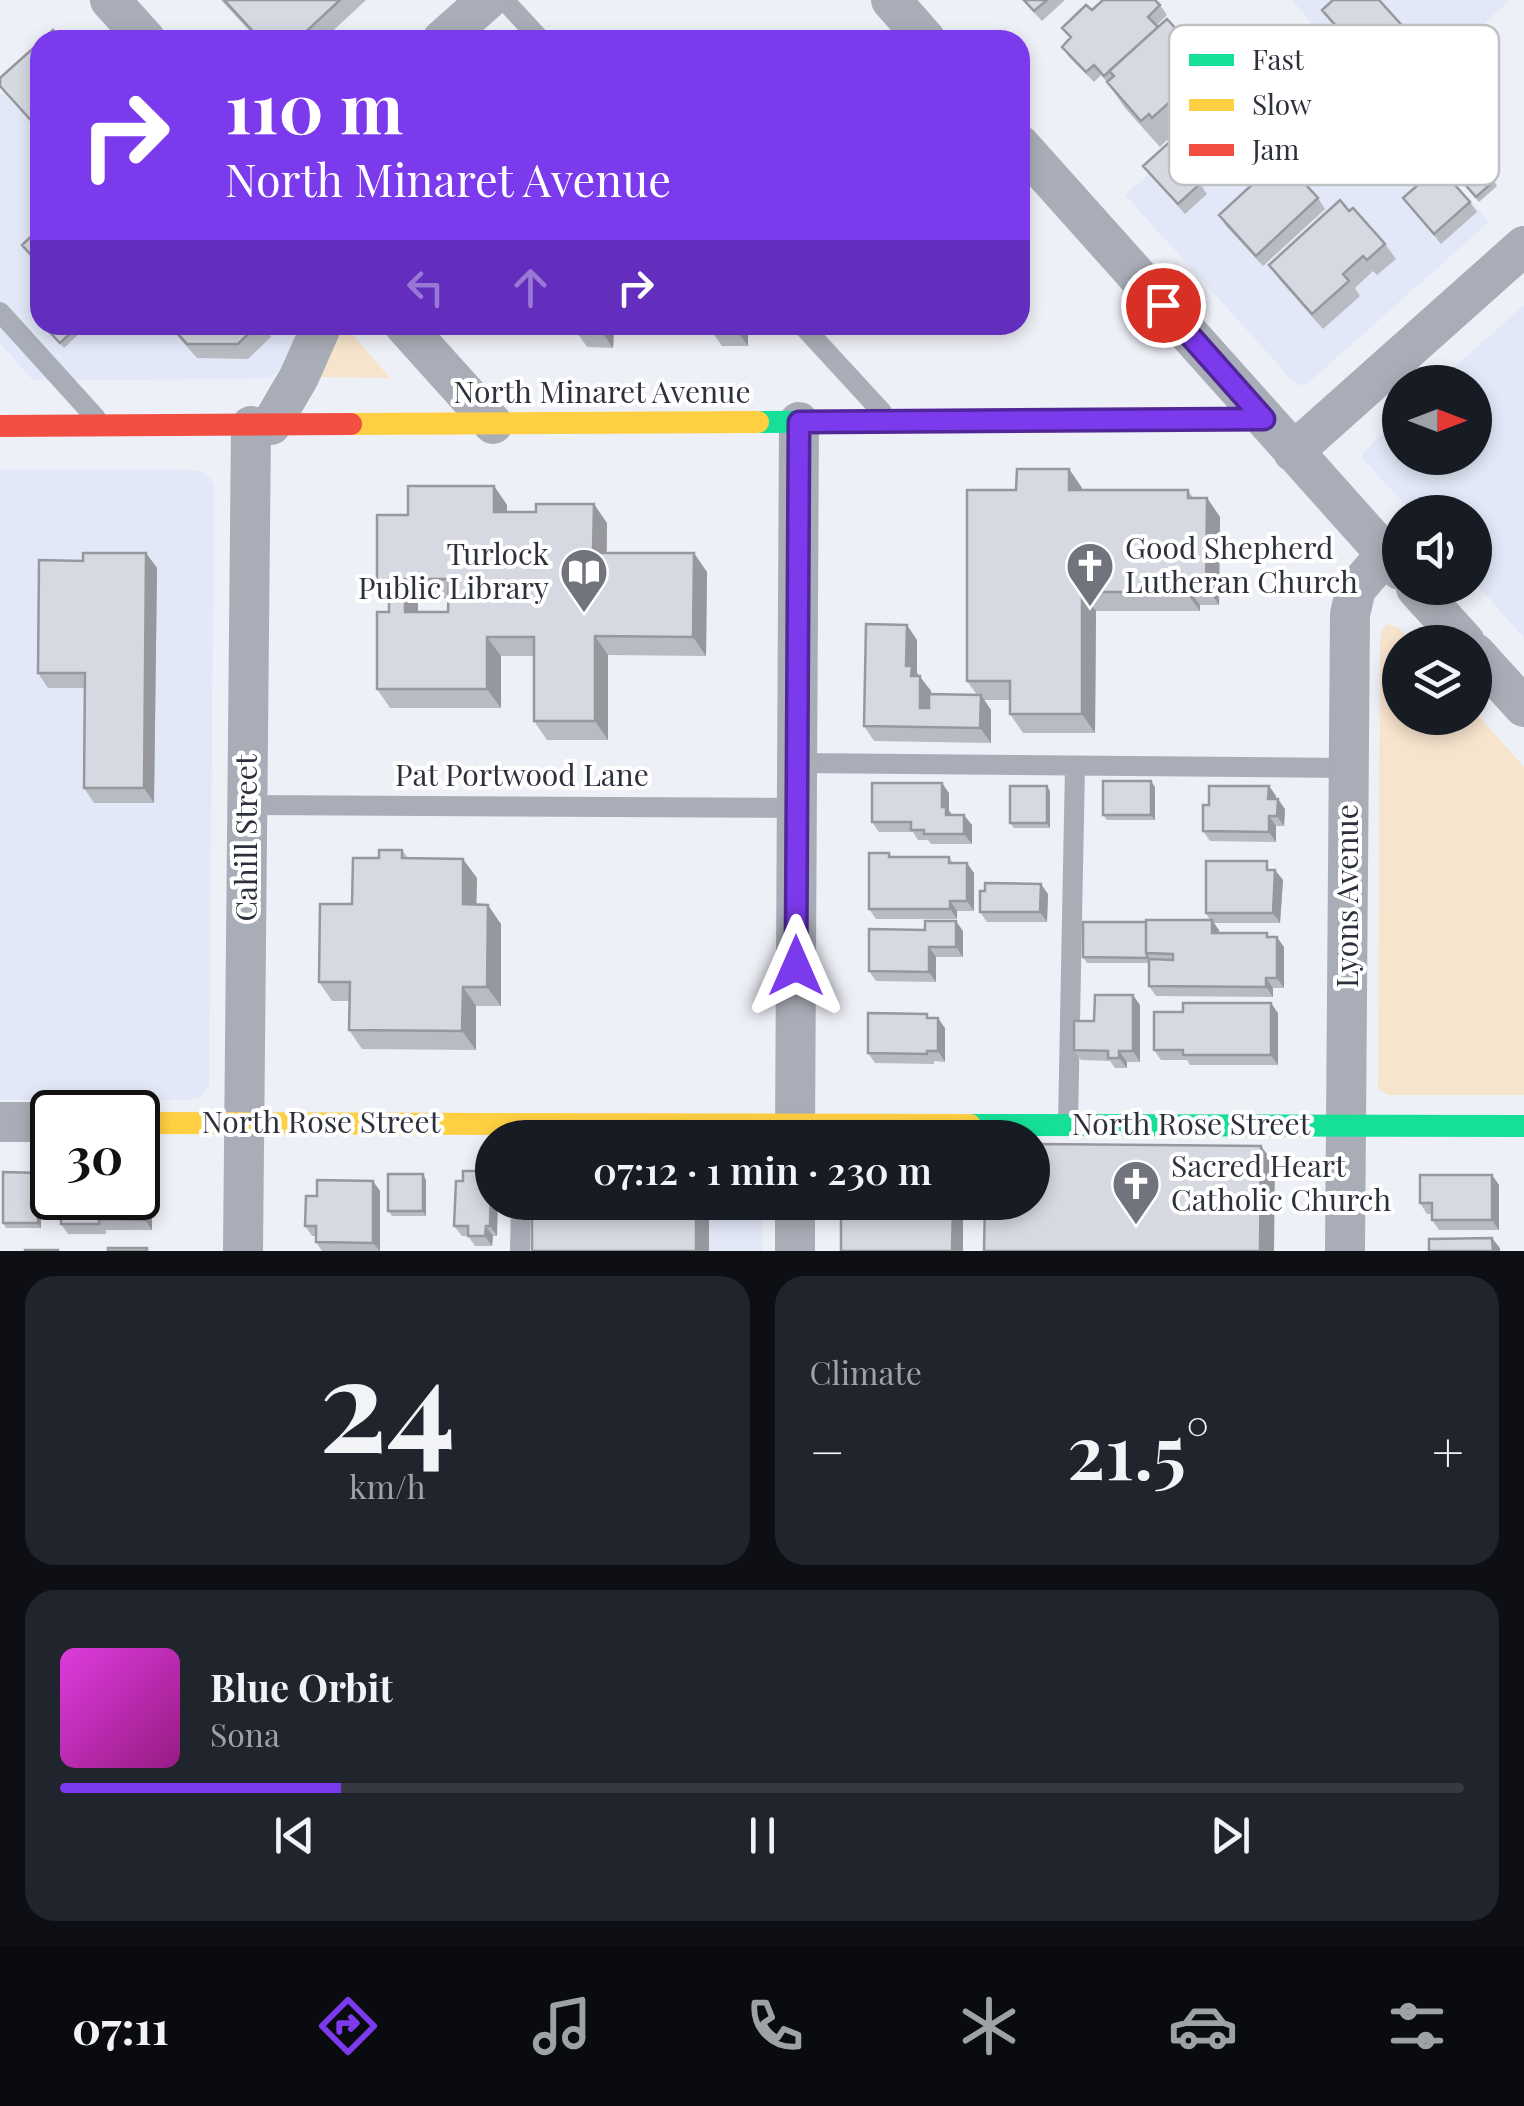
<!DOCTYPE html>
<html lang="en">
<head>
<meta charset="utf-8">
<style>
  body { margin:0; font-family:"Playfair Display",serif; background:#20242c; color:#f1f3f6; height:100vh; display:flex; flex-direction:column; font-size:38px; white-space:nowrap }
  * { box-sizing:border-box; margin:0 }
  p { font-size:32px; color:#9ea1a6 }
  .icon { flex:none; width:55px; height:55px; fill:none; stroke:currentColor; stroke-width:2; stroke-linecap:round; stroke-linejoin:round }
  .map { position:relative; height:1251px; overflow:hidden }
  .sheet { display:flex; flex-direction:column; gap:25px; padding:25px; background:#0d0f14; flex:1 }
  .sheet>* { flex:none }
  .hud { position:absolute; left:30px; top:30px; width:1000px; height:305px; border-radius:30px; box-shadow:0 5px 15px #0003; background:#7c3aed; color:#fff; overflow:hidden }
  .needle { width:65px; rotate:90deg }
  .fabs { position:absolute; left:1382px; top:365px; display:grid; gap:20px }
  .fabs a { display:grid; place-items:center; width:110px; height:110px; border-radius:50%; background:#171b24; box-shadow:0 5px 15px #0003; font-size:50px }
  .speed { position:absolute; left:30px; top:1090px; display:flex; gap:20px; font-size:50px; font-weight:700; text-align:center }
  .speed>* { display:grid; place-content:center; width:130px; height:130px; border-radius:50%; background:#171b24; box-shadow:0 5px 15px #0003; line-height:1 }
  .speed .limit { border:5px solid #111; border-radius:15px; background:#fff; color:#111 }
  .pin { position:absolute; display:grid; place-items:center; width:85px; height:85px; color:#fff; margin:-42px; border:5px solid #fff; border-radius:50%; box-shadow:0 2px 10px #0007 }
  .me { position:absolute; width:110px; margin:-55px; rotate:0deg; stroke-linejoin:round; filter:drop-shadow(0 0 8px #0008) }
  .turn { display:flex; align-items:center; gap:35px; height:210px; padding:0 30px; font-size:45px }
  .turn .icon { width:130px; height:130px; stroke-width:2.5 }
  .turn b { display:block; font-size:70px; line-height:85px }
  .lanes { display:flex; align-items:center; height:95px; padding:0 30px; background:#0003; justify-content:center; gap:50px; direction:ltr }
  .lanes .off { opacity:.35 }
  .big { font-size:75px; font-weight:600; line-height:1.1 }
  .sheet .card { flex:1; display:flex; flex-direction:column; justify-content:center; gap:15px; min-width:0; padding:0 35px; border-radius:30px; background:#20242c }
  .sheet .dial { align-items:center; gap:0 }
  .dial b { font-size:130px; line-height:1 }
  .song { display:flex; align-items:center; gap:30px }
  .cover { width:120px; height:120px; border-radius:15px; background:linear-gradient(135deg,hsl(300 70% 55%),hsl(310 70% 35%)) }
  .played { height:10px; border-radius:5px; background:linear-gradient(90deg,#7c3aed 20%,#363941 20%) }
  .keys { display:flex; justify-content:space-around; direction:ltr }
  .heat { display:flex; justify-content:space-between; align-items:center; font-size:55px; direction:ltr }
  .sheet .tiles { flex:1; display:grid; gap:25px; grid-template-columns:1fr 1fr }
  .card:last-child { grid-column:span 2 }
  .trip { position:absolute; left:475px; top:1120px; width:575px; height:100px; border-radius:50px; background:#171b24; box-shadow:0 5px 15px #0003; font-weight:600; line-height:100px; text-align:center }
  .tabs { display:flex; height:160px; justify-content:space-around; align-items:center; background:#090b0e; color:#9ea1a6 }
  .tabs .icon { width:70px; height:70px }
  .tabs .current { color:#7c3aed }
  .tabs b { font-size:45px; color:#f1f3f6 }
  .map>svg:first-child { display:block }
  .built { fill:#e2e8f7 }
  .green { fill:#f7e4cd }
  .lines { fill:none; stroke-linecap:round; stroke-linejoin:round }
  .lane { stroke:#a9adb7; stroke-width:20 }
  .street { stroke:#a9adb7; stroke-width:40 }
  .fast { stroke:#16e098; stroke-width:22 }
  .slow { stroke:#ffcf43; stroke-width:22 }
  .jam { stroke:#f24e42; stroke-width:22 }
  .wall { fill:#b8bbc2; fill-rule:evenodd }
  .shaded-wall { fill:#96989e }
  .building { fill:#d6d9e1; stroke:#96989e; stroke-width:2.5; fill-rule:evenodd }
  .route-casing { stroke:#51269a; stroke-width:25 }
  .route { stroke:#7c3aed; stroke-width:18 }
  .labels { text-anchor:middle; stroke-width:8; stroke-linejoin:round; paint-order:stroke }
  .street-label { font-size:30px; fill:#2d313c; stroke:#fff }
  .poi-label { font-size:30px; fill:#2d313c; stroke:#fff; text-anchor:start }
  .key { fill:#fff; stroke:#c0c1c4; stroke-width:2.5 }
  .key-label { font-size:28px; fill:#2d313c }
</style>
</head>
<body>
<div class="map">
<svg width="1524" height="1251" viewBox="0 0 1524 1251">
  <rect width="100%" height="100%" fill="#eef0f7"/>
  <path class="built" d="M1292,0h218l-120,110 99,112 -183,163h-6l-8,-5 -167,-185 188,-170z
    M40,58v267h262l-19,40 -6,8 -8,5 -11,1 -225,1 -33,-37v-248z
    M1524,305v333l-49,-55v-71h-63l-49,-53v-6l37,-36v41h75v-76h-37z
    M0,469l193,1 11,2 7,7 3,9 -5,598 -9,12 -8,2h-192z
    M535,1203h227v48h-227z"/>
  <path class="green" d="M341,326l6,2 43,50 -72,-1z
    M1388,624l11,4 13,14h-12v76h75v-6l49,55v328h-136l-10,-6 2,-449 3,-12z"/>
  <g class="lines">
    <path class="lane" d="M504,0l37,40
      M0,312l96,106
      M802,325l80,87
      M797,763l552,5
      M247,805l550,3
      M1068,1123l7,-357
      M520,1251l1,-49"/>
    <path class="street" d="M110,0l36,40
      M891,0l35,40
      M442,40l45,-40
      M1020,145l380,425
      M404,325l89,99
      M271,425l28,-48 23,-52
      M1293,452l231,-206
      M1416,588l49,54
      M1475,653l49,54
      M0,1122h52
      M795,1138l4,-716
      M243,1251l8,-825
      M795,1251v-49
      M1345,1251l5,-637 6,-25 30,-35"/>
    <path class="fast" d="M758,422l506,-3
      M970,1125l554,1"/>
    <path class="slow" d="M351,424l407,-2
      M138,1123l832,2"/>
    <path class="jam" d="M0,426l351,-2"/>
  </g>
  <path class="wall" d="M221,0h145l-43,40h-65z
    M1022,0h43l-23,21z
    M1160,5l7,10 -11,11 54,40 18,26 -21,20 1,1 37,5 7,10 -16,15 5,8 -39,36 5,7 -22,20 -42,-48 26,-23 -2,-3 -7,7 -35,-39 -18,-26 -6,-7 -7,7 -25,-25 -7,-10 8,-9 -8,-10 30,-18z
    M1322,10l103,41 7,10 -36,33 -67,-74z
    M40,42v90l-40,-45v-9z
    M1256,77l36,7 3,6 -16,14z
    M1416,167l54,35 7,10 -36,32 -38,-46 22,-19z
    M1459,179l35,2 3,5 -18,16z
    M1318,198l7,11 -62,57 -37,-40 -7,-11z
    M1349,211l36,33 11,15 -19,16 -4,-4 -18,17 5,8 -37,33 -44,-50 -10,-14z
    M43,325h44v1l-23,22z
    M168,325h106l-7,6 4,6 -23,22 -51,-1z
    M572,325h176v21h-26l-12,-17 -96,-1 -1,20 -26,-1z
    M1069,469l13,19v2h106l5,8h14l13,19 -1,88h-19v6h-104l-1,122h-72l-13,-19v-14h-26l7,10v33l-117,-2 -10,-15 53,-86v33l14,18v3l46,1 -10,-14 49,-191z
    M494,486l13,19v7l100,11v30l100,19 -1,84 -98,-1v85h-61l-13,-19v-65h-33v52h-111l-13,-19 12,-77v-14l-12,-17 31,-66zM418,598h30v14h-30z
    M146,553l11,15 -3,235h-60l-10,-15 1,-100h-37l-10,-15 45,-112z
    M1269,786l7,10v3l9,10 -1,17h-8v16l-66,-1 -7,-10 6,-26z
    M1155,787v33h-48l-4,-5z
    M1050,791v37h-36l-4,-5z
    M949,793v17l3,5 20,10v19h-41l-3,-4h-10l-5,-8h-34l-7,-10z
    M402,850l6,8 69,20 -1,27 25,19v82h-25v44l-114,-1 -13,-19 1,-29h-18l-13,-19 33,-78 27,-46z
    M889,853l3,4h57l4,6 21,10v38h-17v8h-81l-7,-10z
    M1273,870h2l8,10 -3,43h-66l5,10 51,4 14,10v41h-11v9l-117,-1 -7,-10v-23h-62l-4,-6 63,-35 64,-2 -4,-7z
    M985,891l63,3 -1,28h-60l-7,-10z
    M963,931v26h-27v25l-60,-1 -7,-10z
    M1140,1005v57h-13v6h-12l-5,-7 -29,-1 -7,-10 20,-29z
    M1278,1013v52h-88l-3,-5h-26l-7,-10z
    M945,1028v34l-11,-1v3l-59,-1 -7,-10z
    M145,1168l7,10v52h-46v4h-38l-7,-10 77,-26z
    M483,1171l9,13 5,52h-4l-1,10h-17l-7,-10h-6l-8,-10 9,-45z
    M41,1173l3,5v32h-3v18h-35l-3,-5z
    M1492,1175l7,10v45h-60l-7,-10v-6h-5l-7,-11z
    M426,1180v36h-34l-4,-5z
    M380,1191v60h-58l-6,-9v-6h-4l-7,-10 12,-30z"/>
  <path class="shaded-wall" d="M597,325h15l2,3 -1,20z
    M733,325h15v21z
    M1069,469l13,19v21l-13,-19z
    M494,486l13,19v26l-13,-19z
    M1207,498l13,19 -1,88 -13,-19z
    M594,504l13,19 -1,49 -13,-19z
    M146,553l11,15 -3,235 -10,-15z
    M694,553l13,19 -1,84 -13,-19z
    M405,579l13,19v33l-13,-19z
    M1186,586l14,19v6l-14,-19z
    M1082,592l14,19 -1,122 -13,-19z
    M907,625l10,15v33l14,18 -1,32 -10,-15 -14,-42z
    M595,636l13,19v85l-13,-19z
    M487,637l14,19v52l-14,-19z
    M981,695l10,15v33l-11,-15z
    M1151,781l4,6v33l-4,-5z
    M942,783l7,10v18l4,6 -7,-2 -4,-8z
    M1047,786l3,5v37l-3,-5z
    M1269,786l7,10 -1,13 -7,-10z
    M1278,799l7,10 -1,17 -7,-10z
    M964,815l8,10v19l-8,-10z
    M1269,816l7,10v16l-7,-10z
    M463,859l14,19 -1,45 -13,-19z
    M967,863l7,10v38l-7,-10z
    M1275,870l8,10 -3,43 -7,-10z
    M1041,884l7,10 -1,28 -7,-10z
    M950,901l7,10v8l-7,-10z
    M488,905l13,19v82l-14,-19z
    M1212,920l7,10v13l-7,-10z
    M956,921l7,10v26l-7,-10z
    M1277,937l7,10v41l-7,-10z
    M929,947l7,10v25l-7,-10z
    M1266,978l7,10v9l-7,-10z
    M463,987l13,19v44l-14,-19z
    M1133,995l7,10v57l-7,-11z
    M1271,1003l7,10v52l-7,-10z
    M938,1018l7,10v34l-7,-11z
    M1119,1051l8,11v6l-8,-10z
    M1261,1146l14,19 -1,86h-14z
    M145,1168l7,10v52l-7,-10z
    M41,1173l3,5v32l-3,-6z
    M423,1174l3,6v36l-3,-5z
    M1492,1175l7,10v45l-7,-10z
    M373,1181l7,10v60l-7,-8z
    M491,1182l1,2v18h6l-1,34 -7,-10z
    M696,1202h13v49h-13z
    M953,1202h10v49h-11z
    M38,1204l3,6v18l-3,-5z
    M486,1226l7,10 -1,10 -7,-10z
    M1492,1238l8,10v3h-7z"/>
  <path class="building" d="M224,0h116l-43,40h-36z
    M1024,0h23l-13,11z
    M1103,0h52l5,5 -12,12 10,10 -54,49 -10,-11 -8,7 -24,-25 9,-10 -9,-9 24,-23 6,5z
    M1333,0h46l46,51 -37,33 -66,-74z
    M1167,19l43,47 -58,52 -3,-4 -8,7 -34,-39 7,-6 -5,-5z
    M53,30l9,10h-20z
    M40,42v82l-3,3 -37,-41v-8z
    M1226,97l19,21 -17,16 6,7 -40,36 6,7 -22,20 -35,-38 62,-56 3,3z
    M1429,156l41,46 -36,32 -31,-36 23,-20 -10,-11z
    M1281,158l37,40 -62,58 -37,-41z
    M1473,158l21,23 -18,16 -20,-23z
    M1340,200l9,11 4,-3 32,36 -18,16 -4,-4 -20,18 6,7 -37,33 -43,-49z
    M40,228v37l-18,-20z
    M43,325h36l-19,18z
    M170,325h87l-19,19h-51z
    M1017,469h52v21h119v8h19l-1,88h-20v6h-104v122h-72v-33h-43v-191h49z
    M408,486h86v26h42v-8h58l-1,49h101l-1,84 -98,-1v85h-61v-84h-47v52h-110v-77h12v-31h-12v-66h31zM405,579h44l-1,33h-43z
    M83,553h63l-2,235h-60l1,-115h-47l1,-113 44,1z
    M866,624l41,1 -1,41h6l-1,10h9v32h9v-14l52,1 -1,33 -116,-2z
    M1103,781h48v34h-48z
    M872,783h70v24h4v8h18v19h-40v-4h-13v-8h-39z
    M1010,786h37v37h-37z
    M1209,786h60l-1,13h10l-1,17h-8v16l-66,-1v-26h6z
    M379,850h23v8l61,1v45l25,1 -1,82h-24l-1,44 -113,-1 1,-48h-31l1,-78h32l1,-46h26z
    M869,853h20v4h60v6h18v38h-17v8h-81z
    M1206,861h61v9h8l-2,43h-67z
    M985,883l56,1 -1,28h-60v-21h5z
    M1146,920h66v13h55v4h10v41h-11v9l-117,-1v-27l24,1v-6l-27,-1z
    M925,921h31v26h-27v25l-60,-1v-42l56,1z
    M1083,922h63v31l2,5 -65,-1z
    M1095,995h38v56h-14v7h-11v-7l-34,-1v-29h20z
    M1183,1003h88v52h-88v-5h-29v-38h29z
    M868,1013l59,1v4h11v33h-11v3l-59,-1z
    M1042,1144l219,2 -1,105h-276l1,-49h47v-50h10z
    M138,1168h7v52l-46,-1v5h-38v-26h77z
    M463,1171h20v11h8l-1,44h-4l-1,10h-17v-10h-14l2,-45h7z
    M3,1172l38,1v31h-3v19h-35z
    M388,1174h35v37h-35z
    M1420,1175h72v45h-60v-17h-12z
    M317,1180l56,1v62l-57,-1v-16h-11l1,-30h11z
    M537,1202h159v49h-164v-37h5z
    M841,1202h112l-1,49h-111z
    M1492,1238l1,13h-64v-12z
    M108,1248h39v3h-39z
    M25,1250h33v1h-33z"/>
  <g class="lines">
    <g class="route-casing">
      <path id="route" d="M796,966l3,-544 465,-3 -101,-114"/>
    </g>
    <use href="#route" class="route"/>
  </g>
  <defs>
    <g id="church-pin" transform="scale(2.5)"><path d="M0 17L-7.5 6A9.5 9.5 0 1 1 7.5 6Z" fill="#71747d" stroke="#fff"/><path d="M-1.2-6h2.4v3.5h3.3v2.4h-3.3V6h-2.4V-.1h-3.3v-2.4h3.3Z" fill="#fff"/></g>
    <g id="library-pin" transform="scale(2.5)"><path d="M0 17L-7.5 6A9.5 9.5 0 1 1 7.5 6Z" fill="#71747d" stroke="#fff"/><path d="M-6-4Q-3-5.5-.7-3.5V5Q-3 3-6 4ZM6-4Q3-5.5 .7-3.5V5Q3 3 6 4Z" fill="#fff"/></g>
  </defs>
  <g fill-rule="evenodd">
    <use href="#church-pin" x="1090" y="566"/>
    <use href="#library-pin" x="584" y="572"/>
    <use href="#church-pin" x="1136" y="1184"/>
  </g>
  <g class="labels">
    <g class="street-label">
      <text x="602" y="403">North Minaret Avenue</text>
      <text x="522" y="786">Pat Portwood Lane</text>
      <text transform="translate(247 838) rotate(-90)" y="10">Cahill Street</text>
      <text transform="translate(1348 896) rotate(-90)" y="10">Lyons Avenue</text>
      <text x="321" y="1133">North Rose Street</text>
      <text x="1191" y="1135">North Rose Street</text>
    </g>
    <g class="poi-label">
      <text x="1125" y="559">Good Shepherd<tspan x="1125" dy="34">Lutheran Church</tspan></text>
      <text x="549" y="565" text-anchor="end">Turlock<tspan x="549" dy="34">Public Library</tspan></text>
      <text x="1171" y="1177">Sacred Heart<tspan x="1171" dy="34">Catholic Church</tspan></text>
    </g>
  </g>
  <rect x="1169" y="25" width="330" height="160" rx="15" class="key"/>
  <rect x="1189" y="54" width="45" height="12" fill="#16e098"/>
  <rect x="1189" y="99" width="45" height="12" fill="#ffcf43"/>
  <rect x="1189" y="144" width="45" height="12" fill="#f24e42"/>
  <g class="key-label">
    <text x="1252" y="70">Fast</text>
    <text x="1252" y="115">Slow</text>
    <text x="1252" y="160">Jam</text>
  </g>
</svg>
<div class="fabs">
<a><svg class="needle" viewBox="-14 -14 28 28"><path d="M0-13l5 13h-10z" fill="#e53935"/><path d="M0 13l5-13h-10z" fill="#9ea1a6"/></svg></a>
<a><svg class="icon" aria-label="sound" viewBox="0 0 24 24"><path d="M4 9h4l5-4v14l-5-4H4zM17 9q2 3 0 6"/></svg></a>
<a><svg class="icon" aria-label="layers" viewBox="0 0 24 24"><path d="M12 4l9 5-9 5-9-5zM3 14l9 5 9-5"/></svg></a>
</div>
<div class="speed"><div class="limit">30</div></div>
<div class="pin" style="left:1163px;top:305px;background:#d93025"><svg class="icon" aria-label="arrive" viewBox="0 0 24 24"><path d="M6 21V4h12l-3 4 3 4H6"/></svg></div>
<svg class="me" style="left:796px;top:966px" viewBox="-20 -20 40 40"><path d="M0-17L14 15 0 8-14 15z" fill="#7c3aed" stroke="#fff" stroke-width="4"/></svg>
<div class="trip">07:12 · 1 min · 230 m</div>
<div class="hud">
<div class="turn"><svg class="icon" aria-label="right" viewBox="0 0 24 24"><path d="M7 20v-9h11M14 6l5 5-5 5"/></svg><div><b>110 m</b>North Minaret Avenue</div></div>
<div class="lanes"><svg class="icon off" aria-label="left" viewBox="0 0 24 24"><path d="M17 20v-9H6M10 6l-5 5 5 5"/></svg><svg class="icon off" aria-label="ahead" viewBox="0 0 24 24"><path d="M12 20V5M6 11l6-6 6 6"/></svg><svg class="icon" aria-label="right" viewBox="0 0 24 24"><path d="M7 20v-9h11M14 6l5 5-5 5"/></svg></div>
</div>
</div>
<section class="sheet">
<div class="tiles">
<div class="card dial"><b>24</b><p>km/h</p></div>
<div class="card"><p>Climate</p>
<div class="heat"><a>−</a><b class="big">21.5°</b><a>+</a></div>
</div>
<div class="card">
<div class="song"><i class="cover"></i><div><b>Blue Orbit</b><p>Sona</p></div></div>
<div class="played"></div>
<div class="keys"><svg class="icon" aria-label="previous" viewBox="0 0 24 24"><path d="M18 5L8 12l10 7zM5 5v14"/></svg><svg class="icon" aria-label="pause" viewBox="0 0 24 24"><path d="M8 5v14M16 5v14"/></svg><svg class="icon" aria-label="next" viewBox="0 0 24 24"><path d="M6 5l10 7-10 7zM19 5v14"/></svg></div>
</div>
</div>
</section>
<nav class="tabs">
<b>07:11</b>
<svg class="icon current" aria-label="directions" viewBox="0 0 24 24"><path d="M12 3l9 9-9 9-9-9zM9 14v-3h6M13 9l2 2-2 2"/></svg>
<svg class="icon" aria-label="music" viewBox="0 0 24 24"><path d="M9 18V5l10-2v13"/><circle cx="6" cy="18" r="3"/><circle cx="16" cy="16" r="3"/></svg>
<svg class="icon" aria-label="phone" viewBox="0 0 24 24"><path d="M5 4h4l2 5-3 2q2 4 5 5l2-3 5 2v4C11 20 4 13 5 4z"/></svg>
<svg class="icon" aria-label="climate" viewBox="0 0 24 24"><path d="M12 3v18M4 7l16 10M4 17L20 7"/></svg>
<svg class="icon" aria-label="car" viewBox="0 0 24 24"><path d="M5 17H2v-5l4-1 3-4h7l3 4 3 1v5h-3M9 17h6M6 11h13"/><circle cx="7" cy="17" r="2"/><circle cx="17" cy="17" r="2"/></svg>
<svg class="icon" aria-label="filters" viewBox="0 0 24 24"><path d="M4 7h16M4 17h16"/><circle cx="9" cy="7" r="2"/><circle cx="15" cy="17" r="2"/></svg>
</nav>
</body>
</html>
